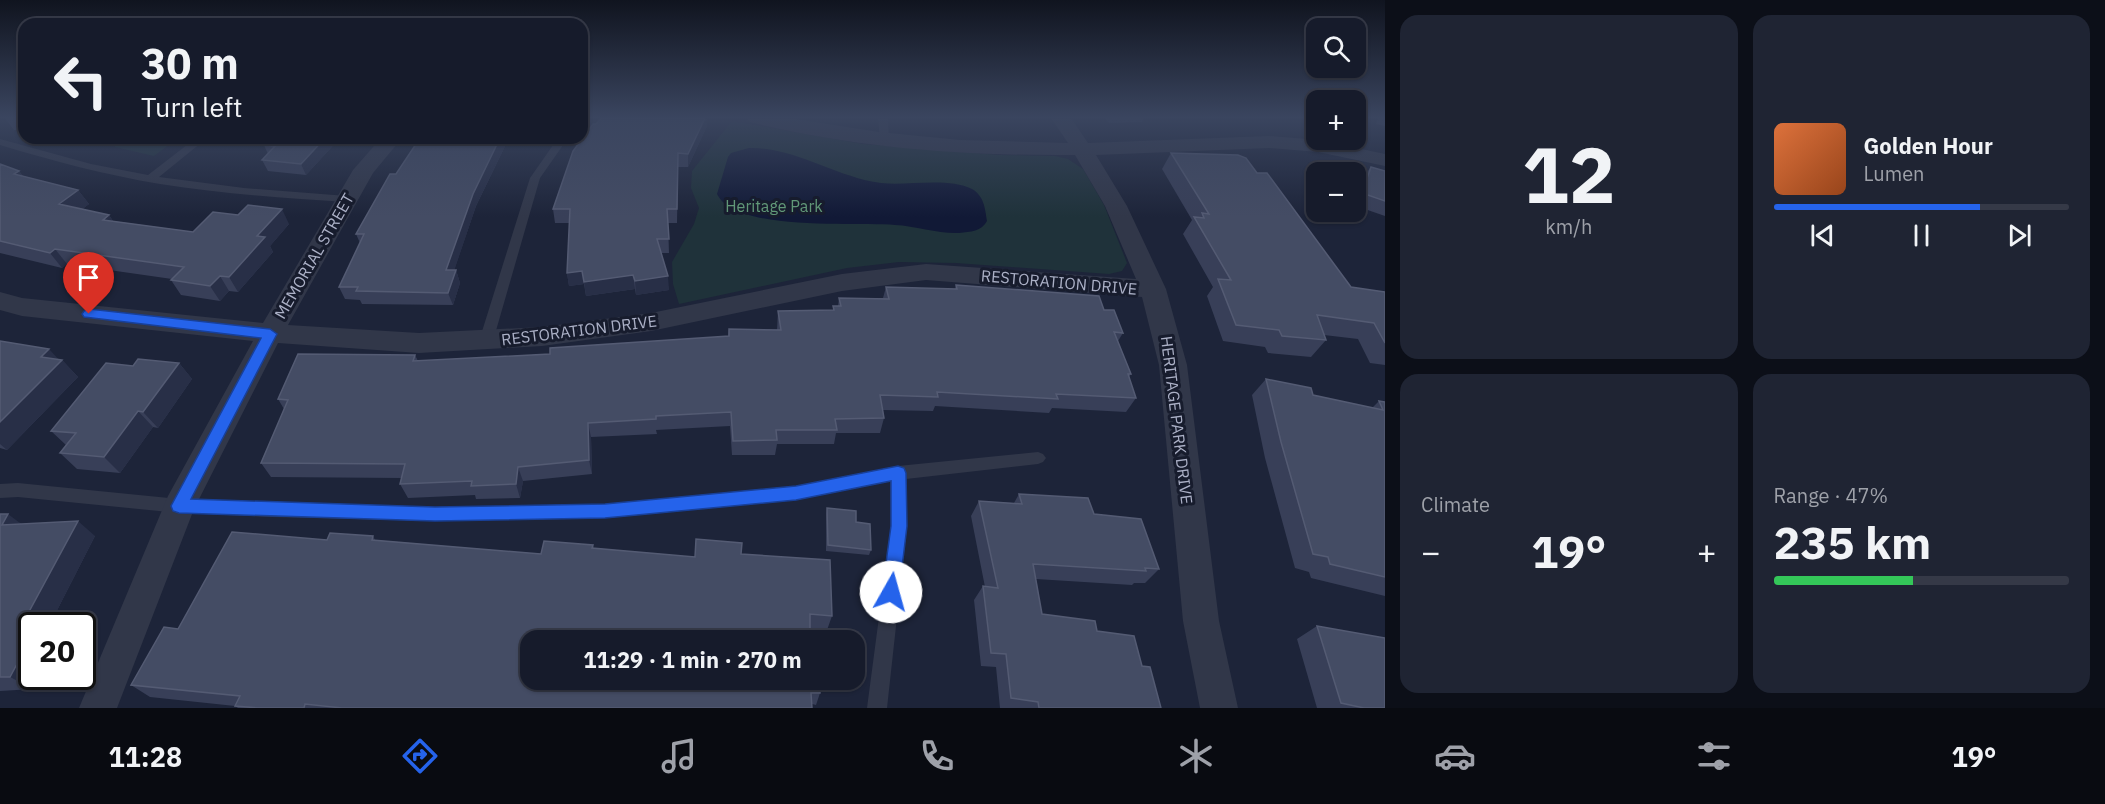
<!DOCTYPE html>
<html lang="en">
<head>
<meta charset="utf-8">
<style>
  body { margin:0; font-family:"IBM Plex Sans",sans-serif; background:#1f2433; color:#f1f3f6; height:100vh; display:flex; flex-direction:column; font-size:22px; white-space:nowrap }
  * { box-sizing:border-box; margin:0 }
  p { font-size:20px; color:#9ea1a9 }
  .icon { flex:none; width:33px; height:33px; fill:none; stroke:currentColor; stroke-width:2; stroke-linecap:round; stroke-linejoin:round }
  .map { position:relative; flex:1; overflow:hidden }
  .sheet { display:flex; flex-direction:column; gap:15px; padding:15px; background:#0c0f18; width:720px }
  .sheet>* { flex:none }
  .guide { position:absolute; left:18px; top:18px; width:570px; height:126px; border-radius:18px; box-shadow:0 2px 4px #0004,0 0 0 2px #353947; background:#161b2b; color:#f1f3f6; overflow:hidden }
  .tools { position:absolute; left:1306px; top:18px; display:grid; gap:12px }
  .tools a { display:grid; place-items:center; width:60px; height:60px; border-radius:12px; background:#161b2b; box-shadow:0 2px 4px #0004,0 0 0 2px #353947; font-size:30px }
  .speed { position:absolute; left:18px; top:612px; display:flex; gap:12px; font-size:30px; font-weight:700; text-align:center }
  .speed>* { display:grid; place-content:center; width:78px; height:78px; border-radius:50%; background:#161b2b; box-shadow:0 2px 4px #0004,0 0 0 2px #353947; line-height:1 }
  .speed .limit { border:3px solid #111; border-radius:9px; background:#fff; color:#111 }
  .pin { position:absolute; display:grid; place-items:center; width:51px; height:51px; color:#fff; margin:-62px -26px; border-radius:50% 50% 50% 0; rotate:-45deg; box-shadow:0 0 6px #0007 }
  .pin .icon { rotate:45deg }
  .me { position:absolute; width:66px; margin:-33px; rotate:7deg; stroke-linejoin:round; filter:drop-shadow(0 0 4px #0008) }
  .turn { display:flex; align-items:center; gap:21px; height:126px; padding:0 24px; font-size:27px }
  .turn .icon { width:78px; height:78px; stroke-width:2.5 }
  .turn b { display:block; font-size:42px; line-height:51px }
  .big { font-size:45px; font-weight:800; line-height:1.1 }
  .sheet .card { flex:1; display:flex; flex-direction:column; justify-content:center; gap:9px; min-width:0; padding:0 21px; border-radius:18px; background:#1f2433 }
  .sheet .dial { align-items:center; gap:0 }
  .dial b { font-size:78px; line-height:1 }
  .song { display:flex; align-items:center; gap:18px }
  .cover { width:72px; height:72px; border-radius:9px; background:linear-gradient(135deg,hsl(20 70% 55%),hsl(20 70% 35%)) }
  .played { height:6px; border-radius:3px; background:linear-gradient(90deg,#2563eb 70%,#353947 70%) }
  .keys { display:flex; justify-content:space-around; direction:ltr }
  .heat { display:flex; justify-content:space-between; align-items:center; font-size:33px; direction:ltr }
  .charge { height:9px; border-radius:4px; background:linear-gradient(90deg,#34c759 47%,#353947 0) }
  .sheet .tiles { flex:1; display:grid; gap:15px; grid-template-columns:repeat(2,1fr) }
  .trip { position:absolute; left:520px; top:630px; width:345px; height:60px; border-radius:18px; background:#161b2b; box-shadow:0 2px 4px #0004,0 0 0 2px #353947; font-weight:800; line-height:60px; text-align:center }
  .tabs { display:flex; height:96px; justify-content:space-around; align-items:center; background:#090b11; color:#9ea1a9 }
  .tabs .icon { width:42px; height:42px }
  .tabs .active { color:#2563eb }
  .tabs b { font-size:27px; color:#f1f3f6 }
  main { display:flex; flex:1; min-height:0 }
  .map>svg:first-child { display:block }
  .green { fill:#1f323a }
  .water { fill:#111936 }
  .lines { fill:none; stroke-linecap:round; stroke-linejoin:round }
  .lane { fill:#313749; fill-rule:evenodd }
  .street { fill:#313749; fill-rule:evenodd }
  .wall { fill:#383f58 }
  .shaded-wall { fill:#282f47 }
  .building { fill:#444c64; stroke:#545b73; stroke-width:1.5 }
  .route { fill:#2563eb; stroke:#184099; stroke-width:1.5 }
  .labels { text-anchor:middle; stroke-width:6; stroke-linejoin:round; paint-order:stroke }
  .park-label { font-size:16px; fill:#619878; stroke:#171c2d }
  .street-label { font-size:16px; fill:#abb0c6; stroke:#171c2d }
</style>
</head>
<body>
<main>
<div class="map">
<svg width="1385" height="708" viewBox="0 0 1385 708">
  <rect width="100%" height="100%" fill="#1d2439"/>
  <path class="green" d="M732,121l131,23 136,11 56,1 13,3 15,10 21,36 23,58 -5,8 -13,3 -153,-11 -57,-1 -52,6 -168,36 -6,-20 -1,-22 22,-38 5,-16 -8,-20 1,-17z
    M115,138h63l-24,18 -39,-9z"/>
  <path class="water" d="M749,148c47,-1 86,29 132,35 27,3 67,-6 91,6 12,7 13,19 15,32 -5,10 -17,11 -28,12 -20,1 -43,-7 -64,-8 -37,-3 -160,7 -178,-31l11,-37 3,-4z"/>
  <g class="lines">
    <path class="lane" d="M878,118h10l1,24h-8l-1,-2z
      M196,138h11l-48,39 85,11 103,8 6,3 -6,3c-62,-4 -125,-8 -187,-18 -54,-9 -107,-23 -160,-39v-6l91,25 57,11z
      M558,138h10l-28,40 -47,163 -2,3h-10l-2,-3 51,-163z
      M1038,452l5,2 3,4 -3,4 -5,2 -132,15 1,47 -20,182h-20l24,-182 -1,-45 -94,19 -191,18 -170,3 -164,-4 -92,-4 -161,-16 -18,1v-14l18,-1 161,16 92,4 164,4 170,-3 191,-18 102,-20z"/>
    <path class="street" d="M747,118h42l90,14 81,8 108,3 -17,-25h20l17,25 181,-7 50,4 66,14v12l-67,-14 -49,-4 -173,7 31,51 39,83 21,76 32,256 19,87h-38l-17,-87 -24,-256 -17,-68 -216,-17 -84,11 -191,40 -109,15 -123,7 -141,-10 -84,166 -77,199h-38l89,-212 85,-155 -231,-25 -22,-6v-18l22,6 241,25 90,-153 28,-32h21l-29,35 -85,152 131,8 123,-6 109,-14 191,-39 84,-10 210,15 -31,-73 -30,-51c-108,1 -220,-7 -325,-33z"/>
  </g>
  <path class="wall" d="M5,118h19v12h-10z
    M1105,118h39l-2,4 -33,1z
    M1378,118h7v8l-9,-2z
    M707,126l-19,41h-10l-1,56h-9l1,30h-8l8,37 -33,5 -1,-6 -49,7 -2,-12 -15,2 -2,-13 3,-50h-15l-2,-14z
    M270,138h70l-34,37 -38,-4 -6,-11 6,-6 -4,-9z
    M420,138h89l-33,68 -22,64h2l4,13 -7,22 -91,-1 -2,-4 -15,-1 -6,-12 21,-44 -4,-9z
    M1171,153l86,20 94,114 34,5v73l-15,-2 -12,-24 -34,-4 2,5 -15,17 -43,-4 -3,-6 -42,-6 -16,-45 6,-9 -30,-53 9,-14 -30,-51z
    M0,164l19,7 4,5 55,14 11,14 -7,5 27,6 4,6 80,11 96,-8 -19,22 3,6 -35,40 -9,-1 -9,10 -39,-6 -10,-15 1,-1 -105,-15 -5,4 -62,-15z
    M1371,167l14,4v45l-29,-10v-10l6,-18z
    M956,285l148,25 19,23 -5,8 13,33 -2,3 7,21 -10,14 -74,-4 -3,5 -114,-7 -2,5 -50,-1 1,8 -4,15h-44l-2,11h-57l-2,11h-43l-2,-29 -74,4 1,4 -66,3 1,37 -69,7 -3,17 -44,1 -1,-4 -67,3 -8,-14 2,-6 -131,-1 -10,-14 23,-54 -6,-10 137,-44 3,6 132,-7 178,-18 1,-7 48,1 1,-19 55,-1v-4h5l1,-8h44l3,-11 69,2z
    M0,341l62,19 16,17 -71,73 -7,-2z
    M179,363l13,16 -34,49 -5,-1 -33,46 -43,-4 -17,-16 6,-8 -15,-14 82,-65z
    M1266,379l47,16 59,13 7,-7 6,1v194l-74,-18 -2,-6 -14,-4 -30,-110 -13,-63z
    M1019,494l75,20 65,55 -14,14h-11l-2,2 -96,-6 6,35 55,17 45,35 19,42h-161l-4,-41 -15,-1 -7,-66 9,-14 2,1 -14,-71 8,-15 35,2z
    M827,508l29,14 15,28 -2,5 -43,-4v-37z
    M0,514l22,10 73,12 -46,90h-17v50h7l-6,13 -33,2z
    M373,536l2,4 166,14 52,-9 1,3 101,9 46,-3 91,62 -5,14 -17,-2 -279,12 289,53 -4,12 -4,-1v4h-574l-3,-2 -85,-9 -19,-12 47,-56 149,-89z
    M1317,626l68,82h-68l-20,-69z"/>
  <path class="shaded-wall" d="M705,118h2v8l-19,41v-13z
    M325,138h15l-34,37 -5,-11z
    M500,138h9l-33,68 -26,77 -4,-13 27,-76z
    M19,171l11,15 -16,-12z
    M78,190l11,14 -18,15 -12,-15z
    M282,209l7,15 -19,22 3,6 -35,40 -9,-15 28,-41z
    M109,215l10,15 -16,-10z
    M55,249l12,15 -5,4 -12,-15z
    M456,270l4,13 -7,22 -5,-12z
    M582,271l2,13 -15,2 -2,-13z
    M633,275l2,14 -49,7 -2,-14z
    M220,276l9,15 -9,10 -10,-15z
    M668,276l1,14 -33,5 -1,-14z
    M49,349l12,13 1,-2 16,17 -71,73 -7,-6v-22l41,-65z
    M179,363l13,16 -34,49 -15,-16z
    M138,411l15,16 -33,46 -16,-16z
    M588,423l3,14 1,37 -3,-14z
    M518,467l5,14 -3,17 -4,-14z
    M8,514l20,15 -26,-4z
    M78,521l17,15 -46,90h-17l-8,-5z
    M32,636v40h7l-6,13 -23,-12z"/>
  <path class="building" d="M601,118h104l-17,36 -10,-1 -1,56h-10l2,30h-12l11,37 -33,5 -2,-6 -49,7 -2,-11 -15,2 3,-64h-17l20,-58 20,-27h3z
    M270,138h55l-24,26 -39,-4 13,-14 -11,-1z
    M420,138h80l-27,56 -27,76h10l-8,23 -92,-2 2,-4h-19l25,-53h-8l34,-60h6z
    M1171,153l67,2 8,3 11,15h10l84,114 34,5v51l-11,-20 -57,-8 9,25 -44,-4 -3,-6 -43,-5 -18,-46 13,1 -37,-63 10,1 -2,-5 7,1z
    M0,164l19,7 -5,3 64,16 -19,14 50,11 -6,5 90,12 20,-20 25,3 10,-10 34,4 -25,27 8,1 -36,40 -9,-1 -10,10 -39,-6 13,-13 -129,-18 -5,4 -50,-12z
    M1371,167l14,4v30l-23,-8z
    M956,285l143,11 5,14h10l9,23 -9,-1 17,42h-3l8,24 -80,-4 2,5 -121,-7 1,5 -58,-2 4,23 -49,1 2,11h-61l1,10 -44,1 -2,-29 -75,4v3l-68,4 1,37 -71,7 -2,17 -45,2 1,-5 -72,3 5,-20 -144,-1 27,-63 -10,-1 20,-45 117,1 -2,6 137,-7v-6l179,-12v-7l52,1 -3,-19 56,-1 -1,-4h8l-2,-8 50,1 -3,-12 71,2z
    M0,341l49,8 -8,8 21,3 -62,62z
    M138,359l41,4 -36,49 -5,-1 -34,46 -44,-4 16,-20 -25,-2 55,-68 27,3z
    M1266,379l45,9 2,7 70,15 -4,-9 6,1v175l-55,-13 -2,-7 -15,-3 -32,-112z
    M1019,494l69,4 6,16 47,5 18,50 -14,-1 1,3 -113,-7 9,50 53,7 2,10 37,5 8,30 8,1 11,41h-122l-1,-6 -27,-4 -5,-44 -15,-1 -8,-67 15,2 -19,-87 43,3z
    M827,508l29,3v11l14,2 1,26 -43,-5z
    M0,514h8l-6,11 76,-4 -54,100 16,-1 -3,6h-5v10l-22,41h-10z
    M232,532l95,8 3,-7 43,3 -1,4 169,14 3,-13 49,4 -1,3 103,9 1,-18 46,4 -1,11 89,6 2,56 -22,-2v26h-279v40h289v13h-9l1,15h-470l-37,-4 -1,4h-46l-23,-2 5,-10 -109,-11 33,-58 14,2z
    M1317,626l68,12v70h-21l-23,-5z"/>
  <linearGradient id="sky" x2="0" y2="1"><stop stop-color="#10141f"/><stop offset="0.54" stop-color="#3a455f"/><stop offset="1" stop-color="#3a455f" stop-opacity="0"/></linearGradient>
  <rect width="1385" height="217" fill="url(#sky)"/>
  <path class="route" d="M89,309l181,20 7,5 -86,165 244,8 170,-3 191,-18 102,-20 6,2 2,5 1,53 -8,66 -2,6 -6,2 -6,-2 -3,-6 9,-66v-45l-95,19 -191,18 -170,3 -256,-8 -6,-2 -2,-5 90,-168 -177,-21 -2,-3 2,-3z"/>
  <g class="labels">
    <g class="park-label">
      <text x="774" y="212">Heritage Park</text>
    </g>
    <g class="street-label">
      <text transform="translate(314 256) rotate(-60)" y="6">MEMORIAL STREET</text>
      <text transform="translate(1059 282) rotate(5)" y="6">RESTORATION DRIVE</text>
      <text transform="translate(579 330) rotate(-7)" y="6">RESTORATION DRIVE</text>
      <text transform="translate(1177 420) rotate(83)" y="6">HERITAGE PARK DRIVE</text>
    </g>
  </g>
</svg>
<div class="tools">
<a><svg class="icon" aria-label="search" viewBox="0 0 24 24"><circle cx="10" cy="10" r="6"/><path d="M15 15l6 6"/></svg></a>
<a>+</a>
<a>−</a>
</div>
<div class="speed"><div class="limit">20</div></div>
<div class="pin" style="left:89px;top:314px;background:#d93025"><svg class="icon" aria-label="arrive" viewBox="0 0 24 24"><path d="M6 21V4h12l-3 4 3 4H6"/></svg></div>
<svg class="me" style="left:891px;top:592px" viewBox="-20 -20 40 40"><circle r="19" fill="#fff"/><path d="M0-13L10 11 0 6-10 11z" fill="#2563eb"/></svg>
<div class="trip">11:29 · 1 min · 270 m</div>
<div class="guide">
<div class="turn"><svg class="icon" aria-label="left" viewBox="0 0 24 24"><path d="M17 20v-9H6M10 6l-5 5 5 5"/></svg><div><b>30 m</b>Turn left</div></div>
</div>
</div>
<section class="sheet">
<div class="tiles">
<div class="card dial"><b>12</b><p>km/h</p></div>
<div class="card">
<div class="song"><i class="cover"></i><div><b>Golden Hour</b><p>Lumen</p></div></div>
<div class="played"></div>
<div class="keys"><svg class="icon" aria-label="previous" viewBox="0 0 24 24"><path d="M18 5L8 12l10 7zM5 5v14"/></svg><svg class="icon" aria-label="pause" viewBox="0 0 24 24"><path d="M8 5v14M16 5v14"/></svg><svg class="icon" aria-label="next" viewBox="0 0 24 24"><path d="M6 5l10 7-10 7zM19 5v14"/></svg></div>
</div>
<div class="card"><p>Climate</p>
<div class="heat"><a>−</a><b class="big">19°</b><a>+</a></div>
</div>
<div class="card"><p>Range · 47%</p><b class="big">235 km</b><div class="charge"></div></div>
</div>
</section>
</main>
<nav class="tabs">
<b>11:28</b>
<svg class="icon active" aria-label="directions" viewBox="0 0 24 24"><path d="M12 3l9 9-9 9-9-9zM9 14v-3h6M13 9l2 2-2 2"/></svg>
<svg class="icon" aria-label="music" viewBox="0 0 24 24"><path d="M9 18V5l10-2v13"/><circle cx="6" cy="18" r="3"/><circle cx="16" cy="16" r="3"/></svg>
<svg class="icon" aria-label="phone" viewBox="0 0 24 24"><path d="M5 4h4l2 5-3 2q2 4 5 5l2-3 5 2v4C11 20 4 13 5 4z"/></svg>
<svg class="icon" aria-label="climate" viewBox="0 0 24 24"><path d="M12 3v18M4 7l16 10M4 17L20 7"/></svg>
<svg class="icon" aria-label="car" viewBox="0 0 24 24"><path d="M5 17H2v-5l4-1 3-4h7l3 4 3 1v5h-3M9 17h6M6 11h13"/><circle cx="7" cy="17" r="2"/><circle cx="17" cy="17" r="2"/></svg>
<svg class="icon" aria-label="filters" viewBox="0 0 24 24"><path d="M4 7h16M4 17h16"/><circle cx="9" cy="7" r="2"/><circle cx="15" cy="17" r="2"/></svg>
<b>19°</b>
</nav>
</body>
</html>
